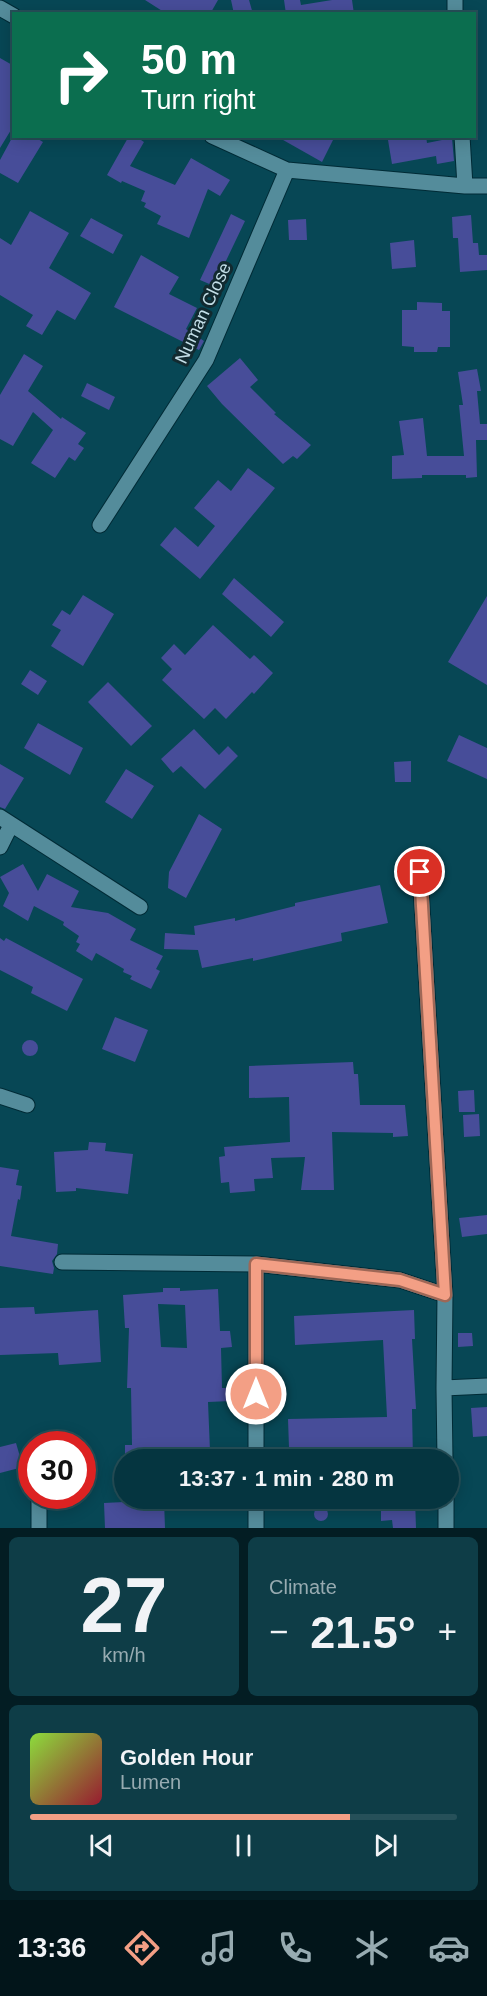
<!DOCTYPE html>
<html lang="en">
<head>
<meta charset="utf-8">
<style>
  body { margin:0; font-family:Arial,sans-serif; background:#0e3d47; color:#f1f3f6; height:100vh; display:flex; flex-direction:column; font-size:22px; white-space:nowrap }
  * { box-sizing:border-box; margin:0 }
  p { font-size:20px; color:#97abb1 }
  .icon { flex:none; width:33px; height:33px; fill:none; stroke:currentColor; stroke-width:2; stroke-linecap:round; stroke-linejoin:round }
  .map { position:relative; height:1528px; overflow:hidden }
  .drawer { display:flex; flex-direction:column; gap:9px; padding:9px; background:#031d23; flex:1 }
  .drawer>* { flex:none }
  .banner { position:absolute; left:12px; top:12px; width:464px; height:126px; border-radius:0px; box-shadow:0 3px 15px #0003,0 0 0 2px #265059; background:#0b6e4f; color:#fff; overflow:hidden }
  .speed { position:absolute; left:18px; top:1431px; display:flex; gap:12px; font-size:30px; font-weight:700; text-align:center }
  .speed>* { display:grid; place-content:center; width:78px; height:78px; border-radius:50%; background:#053540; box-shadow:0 3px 15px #0003,0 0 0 2px #265059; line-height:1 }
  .speed .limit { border:9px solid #d22; background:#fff; color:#111 }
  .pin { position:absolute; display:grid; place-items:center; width:51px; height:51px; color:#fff; margin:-26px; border:3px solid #fff; border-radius:50%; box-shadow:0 2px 6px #0007 }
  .me { position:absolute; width:66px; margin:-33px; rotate:0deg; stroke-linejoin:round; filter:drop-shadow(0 0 4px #0008) }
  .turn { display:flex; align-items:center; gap:21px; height:126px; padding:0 30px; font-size:27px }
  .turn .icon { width:78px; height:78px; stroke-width:2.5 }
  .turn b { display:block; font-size:42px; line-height:51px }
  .big { font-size:45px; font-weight:800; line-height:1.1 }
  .drawer .widget { flex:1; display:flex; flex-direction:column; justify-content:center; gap:9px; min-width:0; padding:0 21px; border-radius:9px; background:#0e3d47 }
  .drawer .dial { align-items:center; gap:0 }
  .dial b { font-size:78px; line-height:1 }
  .song { display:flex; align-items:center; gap:18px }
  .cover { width:72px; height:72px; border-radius:9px; background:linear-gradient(135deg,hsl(90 70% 55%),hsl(350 70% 35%)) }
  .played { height:6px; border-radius:3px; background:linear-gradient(90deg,#f39f85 75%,#265059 75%) }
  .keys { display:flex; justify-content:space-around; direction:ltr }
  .heat { display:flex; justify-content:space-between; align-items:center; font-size:33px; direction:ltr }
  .drawer .tiles { flex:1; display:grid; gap:9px; grid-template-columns:1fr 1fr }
  .widget:last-child { grid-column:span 2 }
  .trip { position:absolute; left:114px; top:1449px; width:345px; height:60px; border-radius:30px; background:#053540; box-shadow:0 3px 15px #0003,0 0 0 2px #265059; font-weight:800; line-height:60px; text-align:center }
  .tab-bar { display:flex; height:96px; justify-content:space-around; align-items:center; background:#02151a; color:#97abb1 }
  .tab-bar .icon { width:42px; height:42px }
  .tab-bar .current { color:#f39f85 }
  .tab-bar b { font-size:27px; color:#f1f3f6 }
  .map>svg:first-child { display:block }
  .building { fill:#474d99; fill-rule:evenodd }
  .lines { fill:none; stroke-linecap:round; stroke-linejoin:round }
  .street-casing { stroke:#002b36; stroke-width:17 }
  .street { stroke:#548c9b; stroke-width:15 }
  .route-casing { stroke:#9e6756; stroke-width:15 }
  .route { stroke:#f39f85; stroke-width:10 }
  .labels { text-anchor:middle; stroke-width:6; stroke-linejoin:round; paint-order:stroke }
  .street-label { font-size:18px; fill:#c3dee7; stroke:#122a30 }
</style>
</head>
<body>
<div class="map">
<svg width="487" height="1528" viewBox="0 0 487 1528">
  <rect width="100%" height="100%" fill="#074755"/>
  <path class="building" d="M145,0h73l-8,14h-43z
    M231,0h18l4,14h-19z
    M284,0h16l1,5 31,-5h20l2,14h-68z
    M0,58l14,8v59l-14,23z
    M13,136h20l10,6 -25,41 -18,-10v-13z
    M129,136h6l9,6 -14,24 45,19 16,-27 39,22 -10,16 -12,-7 -19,49 -32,-14 4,-8 -17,-9 2,-4 -5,-2 4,-10 -23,-10 -1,2 -14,-8z
    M276,136h59l-13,26z
    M409,136h17l1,7 25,-5 2,23 -17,3 -1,-8 -44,8 -4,-24z
    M30,211l39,22 -20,35 42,25 -16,27 -18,-10 -15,25 -16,-9 7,-11 -33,-20v-57l11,7z
    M231,214l14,7 -31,65 -14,-6z
    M471,215l2,28h5l1,12h8v15l-27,2 -2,-34h-5l-1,-21z
    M91,218l32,17 -10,19 -33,-18z
    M306,219l1,21h-18l-1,-20z
    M414,240l2,27 -24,2 -2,-26z
    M141,255l38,22 -10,17 28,14 -11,21 18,12 -5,9 -85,-43z
    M417,302l25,1v8h8v36h-12l-1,5h-23v-5l-12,-1v-36h15z
    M24,354l19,12 -15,25 33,28 1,-2 24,16 -8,11 6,4 -9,13 -6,-4 -14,21 -24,-15 22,-33 -20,-18 -20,34 -13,-7v-44z
    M240,358l18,22 -8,7 26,26 -2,1 37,31 -14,14 -4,-3 -10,8 -61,-60 -15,-18z
    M477,369l4,22h-4l3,33h7v16h-11l1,37 -11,1v-3h-44v3l-30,1v-23l12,-1 -5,-34 24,-3 4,38h37l-5,-51h4l-5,-33z
    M87,383l28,14 -6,13 -28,-14z
    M248,468l27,20 -75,91 -40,-34 15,-18 23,20 17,-21 -21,-18 24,-28 13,11z
    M234,578l50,44 -13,15 -49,-43z
    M83,595l31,19 -31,52 -32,-20 10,-16 -9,-5 10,-15 8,5z
    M487,596v89l-39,-23z
    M213,625l37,34 4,-4 19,18 -19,21 -2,-2 -26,27 -11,-11 -11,11 -42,-39 10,-11 -11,-11 13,-14 11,11z
    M30,670l17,11 -9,14 -17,-11z
    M108,682l44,44 -21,20 -43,-44z
    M38,723l45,25 -13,27 -46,-27z
    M194,729l25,26 9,-9 10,10 -33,33 -24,-23 -8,7 -12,-14z
    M459,735l28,13v31l-40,-18z
    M411,761v21h-16l-1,-20z
    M0,764l24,14 -19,31 -5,-2z
    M126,769l28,17 -22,33 -27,-17z
    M199,814l23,15 -36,69 -18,-10 1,-16z
    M23,864l15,27 9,-17 32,17 -8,16 37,6 28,16 -6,11 33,16 -7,13 4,2 -9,18 -21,-10 2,-3 -9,-4 1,-3 -28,-16 -4,8 -16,-10 4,-7 -4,-2 3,-6 -16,-11 1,-3 -30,-16 -6,15 -25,-15 6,-13 -9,-16z
    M380,885l8,38 -47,10 1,8 -89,20v-3l-51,10 -4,-18 -34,-1 1,-16 30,2 -1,-9 41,-8v3l60,-15v-3z
    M0,938l4,3 2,-3 77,41 -16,32 -36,-18 2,-6 -33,-17z
    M115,1017l33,13 -13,32 -33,-13z
    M22 1048a8 8 0 1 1 16 0a8 8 0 1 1-16 0Z
    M353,1062l1,12h4l2,31h45l3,31 -15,1v-4l-61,-1 2,58h-33l4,-33 -34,1 2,20 -19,1 1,12 -25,2 -1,-11 -8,1 -2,-26 6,-1 -1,-9 66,-5 -1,-45 -40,1v-32z
    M474,1090l1,22h-16l-1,-21z
    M479,1114l1,22 -16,1 -1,-22z
    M89,1142l17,1 -1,8 28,3 -5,40 -52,-6v3l-20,1 -2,-40 34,-2z
    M0,1167l19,3 -3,15 6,1 -2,14 -2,-1 -7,37 47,8 -1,10 -5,7 2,7 -1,6 -53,-8z
    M487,1215v19l-25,3 -3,-19z
    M163,1288h17v3l38,-2 2,42h10l2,16 -11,1 1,40h8l1,13 -23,1 2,49 -40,1v8h-45v-15h7l-1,-57h-4l2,-60h-4l-2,-33 40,-3zM158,1304l27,1 2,43 -26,-1z
    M34,1307l1,7 63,-4 3,52 -42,3 -1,-12 -58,2v-47z
    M414,1310l1,29h-3l4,70h-4l1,51h-52v-13l-72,1 -1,-29 99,-2 -4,-77 -88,5 -1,-29z
    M458,1333h14l1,13 -15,1z
    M487,1407v29l-14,1 -2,-29z
    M16,1443l7,24 -23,6v-26z
    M389,1498h26l1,30h-23l-1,-8 -11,1v-14h8z
    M164,1500l1,28h-60l-1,-25z
    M314 1514a7 7 0 1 1 14 0a7 7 0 1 1-14 0Z"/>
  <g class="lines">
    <g class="street-casing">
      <path id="street" d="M455,0v14
        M0,8l14,8
        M212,136l75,34 178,16h22
        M462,136l3,50
        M100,525l106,-165 81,-190
        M0,817l140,90
        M0,847l11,-22
        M420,872l25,423 -1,93 1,72
        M0,1096l27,9
        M62,1262l194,2 144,16 45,15
        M256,1264v196
        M444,1388l43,-2
        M39,1496v32
        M256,1498v30
        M446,1498v30"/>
    </g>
    <use href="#street" class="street"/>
  </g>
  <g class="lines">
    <g class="route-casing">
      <path id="route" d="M256,1394v-130l144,16 45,15 -25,-423"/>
    </g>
    <use href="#route" class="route"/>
  </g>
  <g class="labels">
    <g class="street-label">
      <text transform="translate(203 313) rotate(-65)" y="6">Numan Close</text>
    </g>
  </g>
</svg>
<div class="speed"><div class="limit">30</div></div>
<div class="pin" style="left:420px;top:872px;background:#d93025"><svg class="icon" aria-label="arrive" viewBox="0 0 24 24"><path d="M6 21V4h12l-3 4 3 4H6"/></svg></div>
<svg class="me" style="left:256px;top:1394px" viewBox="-20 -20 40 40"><circle r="17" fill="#f39f85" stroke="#fff" stroke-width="3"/><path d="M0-11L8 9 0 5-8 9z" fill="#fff"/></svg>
<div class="trip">13:37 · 1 min · 280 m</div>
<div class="banner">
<div class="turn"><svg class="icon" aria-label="right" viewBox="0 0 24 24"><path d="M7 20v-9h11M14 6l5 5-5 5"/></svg><div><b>50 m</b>Turn right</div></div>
</div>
</div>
<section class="drawer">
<div class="tiles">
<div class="widget dial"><b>27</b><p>km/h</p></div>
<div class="widget"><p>Climate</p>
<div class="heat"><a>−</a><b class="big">21.5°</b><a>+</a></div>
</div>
<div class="widget">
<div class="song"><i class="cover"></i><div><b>Golden Hour</b><p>Lumen</p></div></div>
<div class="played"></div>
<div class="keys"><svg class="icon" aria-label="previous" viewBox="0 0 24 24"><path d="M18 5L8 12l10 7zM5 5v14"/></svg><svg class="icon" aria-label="pause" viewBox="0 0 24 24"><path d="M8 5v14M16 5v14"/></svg><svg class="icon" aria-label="next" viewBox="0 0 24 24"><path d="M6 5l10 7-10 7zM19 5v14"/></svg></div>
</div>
</div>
</section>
<nav class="tab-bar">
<b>13:36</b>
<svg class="icon current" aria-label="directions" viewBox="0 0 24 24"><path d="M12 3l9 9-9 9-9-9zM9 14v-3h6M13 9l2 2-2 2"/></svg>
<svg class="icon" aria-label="music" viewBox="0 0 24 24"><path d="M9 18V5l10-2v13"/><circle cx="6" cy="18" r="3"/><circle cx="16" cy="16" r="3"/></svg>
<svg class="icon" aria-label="phone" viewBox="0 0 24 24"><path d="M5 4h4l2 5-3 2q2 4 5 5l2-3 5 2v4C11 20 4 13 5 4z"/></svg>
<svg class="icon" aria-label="climate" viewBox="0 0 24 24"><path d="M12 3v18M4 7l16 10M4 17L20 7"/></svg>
<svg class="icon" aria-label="car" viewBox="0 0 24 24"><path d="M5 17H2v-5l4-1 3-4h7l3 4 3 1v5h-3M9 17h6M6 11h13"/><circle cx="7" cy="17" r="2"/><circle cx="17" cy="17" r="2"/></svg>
</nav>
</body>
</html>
